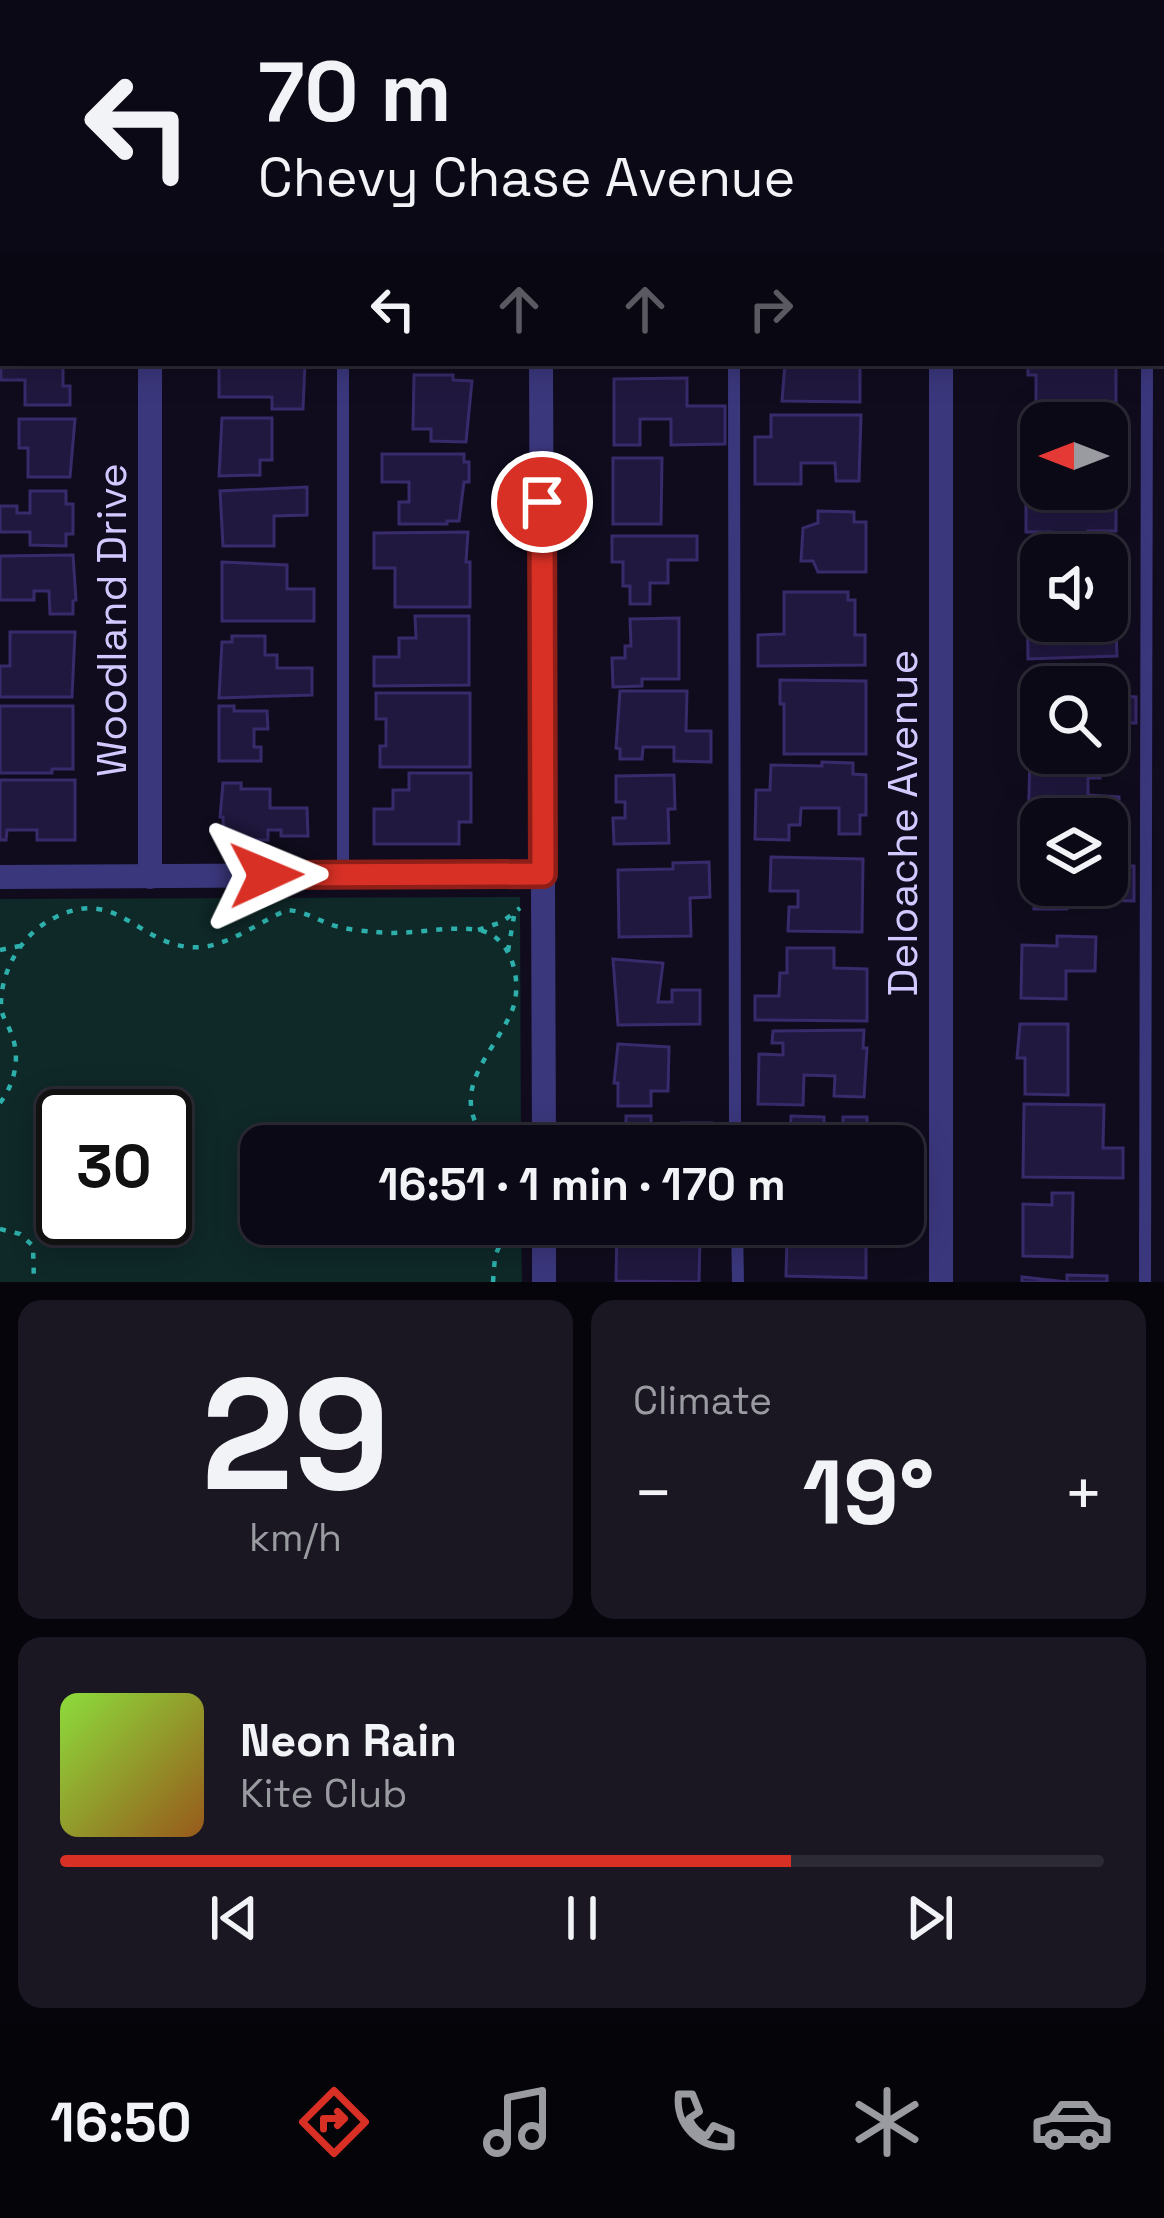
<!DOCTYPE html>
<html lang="en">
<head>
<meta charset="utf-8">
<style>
  body { margin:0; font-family:"Space Grotesk",sans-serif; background:#1a1723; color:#f1f3f6; height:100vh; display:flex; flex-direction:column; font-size:45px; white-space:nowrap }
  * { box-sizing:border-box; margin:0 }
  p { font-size:39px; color:#9a9aa1 }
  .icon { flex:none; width:66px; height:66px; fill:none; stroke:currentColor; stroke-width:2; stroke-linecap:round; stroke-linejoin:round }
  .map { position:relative; height:1282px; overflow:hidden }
  .details { display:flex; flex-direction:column; gap:18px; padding:18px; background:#07050c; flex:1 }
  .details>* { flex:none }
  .guide { position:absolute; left:0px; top:0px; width:1164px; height:366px; box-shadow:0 6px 30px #0003,0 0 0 3px #2c2a35; background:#0c0916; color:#f1f3f6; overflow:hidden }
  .needle { width:78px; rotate:270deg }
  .tools { position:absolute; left:1020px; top:402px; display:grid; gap:24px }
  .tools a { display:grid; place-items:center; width:108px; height:108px; border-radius:24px; background:#0c0916; box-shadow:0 6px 30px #0003,0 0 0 3px #2c2a35; font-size:60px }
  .speed { position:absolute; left:36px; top:1089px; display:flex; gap:24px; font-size:60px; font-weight:700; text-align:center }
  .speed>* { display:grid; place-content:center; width:156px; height:156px; border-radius:50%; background:#0c0916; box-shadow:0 6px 30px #0003,0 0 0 3px #2c2a35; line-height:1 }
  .speed .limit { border:6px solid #111; border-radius:18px; background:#fff; color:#111 }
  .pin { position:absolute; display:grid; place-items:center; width:102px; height:102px; color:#fff; margin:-51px; border:6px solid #fff; border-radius:50%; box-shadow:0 3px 12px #0007 }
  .me { position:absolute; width:132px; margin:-66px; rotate:89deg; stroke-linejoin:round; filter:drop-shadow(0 0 9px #0008) }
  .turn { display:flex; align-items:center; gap:42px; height:252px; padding:0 60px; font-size:54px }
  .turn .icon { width:156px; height:156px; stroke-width:2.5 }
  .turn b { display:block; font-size:84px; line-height:102px }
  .lanes { display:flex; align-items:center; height:114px; padding:0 60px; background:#0003; justify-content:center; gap:60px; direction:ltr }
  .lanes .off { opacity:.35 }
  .big { font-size:90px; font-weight:700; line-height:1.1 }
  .details .widget { flex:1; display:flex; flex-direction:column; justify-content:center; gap:18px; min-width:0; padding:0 42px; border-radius:24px; background:#1a1723 }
  .details .dial { align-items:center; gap:0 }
  .dial b { font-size:156px; line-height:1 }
  .song { display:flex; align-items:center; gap:36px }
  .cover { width:144px; height:144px; border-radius:18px; background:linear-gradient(135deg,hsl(90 70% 55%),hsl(30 70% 35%)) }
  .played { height:12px; border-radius:6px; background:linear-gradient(90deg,#d93025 70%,#2c2a35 70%) }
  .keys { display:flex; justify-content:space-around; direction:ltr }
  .heat { display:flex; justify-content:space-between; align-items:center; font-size:66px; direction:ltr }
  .details .tiles { flex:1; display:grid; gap:18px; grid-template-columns:1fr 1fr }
  .widget:last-child { grid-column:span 2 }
  .trip { position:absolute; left:240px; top:1125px; width:684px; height:120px; border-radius:24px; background:#0c0916; box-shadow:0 6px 30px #0003,0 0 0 3px #2c2a35; font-weight:700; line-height:120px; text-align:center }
  .menu { display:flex; height:192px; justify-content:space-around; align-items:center; background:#050409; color:#9a9aa1 }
  .menu .icon { width:84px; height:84px }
  .menu .active { color:#d93025 }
  .menu b { font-size:54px; color:#f1f3f6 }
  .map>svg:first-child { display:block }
  .green { fill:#0f2828; fill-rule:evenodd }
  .building { fill:#21183f; stroke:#392a6b; stroke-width:3 }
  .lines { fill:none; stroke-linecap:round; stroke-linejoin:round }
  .path { stroke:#2dafab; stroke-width:4.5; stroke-dasharray:6 9; stroke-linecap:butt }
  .service { stroke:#3b377d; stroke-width:12 }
  .minor { stroke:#3b377d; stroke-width:24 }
  .route-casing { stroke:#8d1f18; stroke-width:30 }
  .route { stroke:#d93025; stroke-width:21 }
  .labels { text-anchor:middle; stroke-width:12; stroke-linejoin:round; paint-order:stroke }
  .street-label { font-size:42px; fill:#d1c9ff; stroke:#100c1e }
</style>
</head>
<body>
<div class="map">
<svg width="1164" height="1282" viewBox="0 0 1164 1282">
  <rect width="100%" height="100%" fill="#100c1e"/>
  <path class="green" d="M520,897l1,249h-260v78h260l1,58h-522v-383zM63,1116h102v102h-102z"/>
  <path class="building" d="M4,0h76v3h-76z
    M219,0h45v3h-45z
    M398,0h62l8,3h-70z
    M614,0h74v3h-74z
    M1052,0h66v3h-66z
    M0,45h3v64h-3z
    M0,264h3v68h-3z
    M0,339l3,24h72l-12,3v20h7v19h-45v-25h-24z
    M219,363h86l-2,46h-31v-12h-53z
    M785,363h75v39l-78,-1z
    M1028,363h88v39h-80v-27h-8z
    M414,375h39v5l19,1 -6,61 -35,-1v-12h-18z
    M687,378v28h38v38l-54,1v-26h-31v26h-26v-66z
    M771,415h90l-2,66h-23l-1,-18h-34v21h-46v-47h16z
    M222,418h50v42h-12v15l-41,1z
    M19,419h56l-5,58h-42v-29h-9z
    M1022,419h23l-4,4v59l-20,-1z
    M382,454h82v8h5v20h-5l-5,39h-12v3h-48v-22h10v-20h-27z
    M613,458h49l-1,66h-48z
    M307,487v28l-33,1v30h-51l-3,-55z
    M30,491h36v13h7v30h-7v12l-36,-1v-13h-30v-26h17v7h13z
    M1026,501h90v30h-28v19h26v24h-7v-19h-66v19h-14v-24h25v-18h-26z
    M818,511l36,1v10h12v50h-48l-5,-11h-12l2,-33 15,-5z
    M468,532l-2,30h4v45h-75v-39h-21v-35z
    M612,536h85v24h-29v23h-18v21h-20v-18h-7v-24h-11z
    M73,555l3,45 -3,1v13h-23l-1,-23h-15v9h-34v-44z
    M222,562l65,3v24h27v32h-92z
    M1027,585h14v36h56v5h19l1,30 -89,3z
    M784,592h64v8h7v35h10v30l-107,1v-31l26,-1z
    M415,616h54v69l-95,1v-29h25v-19h17z
    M679,618v61h-37v7l-29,1 -1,-29h13v-12h6l-1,-27z
    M10,632h65l-3,65h-72v-31h10z
    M232,636h33v19h12v13h35v27l-93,3 3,-56h10z
    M1035,675h57v12h-51v58l-2,-5h-17v-39h13z
    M780,680l86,1v73h-82v-50h-4z
    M620,691h67l-1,40h25v31l-37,-1v-14h-31l-1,12h-22v-10l-4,-1z
    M376,693h94v74h-90v-21h6v-27h-10z
    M1107,695l29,2v26h-22v24h-7z
    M0,706h73v63h-21v4h-52z
    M219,706h15v5h33l1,18h-14v18h7v14h-42z
    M1030,757l70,1v20h-12v17l31,2v33l-12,-1v-10h-66v10h-13z
    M822,762l31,1v11l13,1v40h-6v19h-21v-26h-38l-1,17h-11v15l-34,-1 1,-49h14l1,-25 51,1z
    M409,773h62v49h-12v22h-85v-35h19v-19h16z
    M674,775l1,34h-7l1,34 -55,1 -1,-26h12v-16h-9v-26z
    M0,780h75v60h-38v-10h-30l-1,10h-6z
    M223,783h18v6h29v19h37l1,28h-27v-6h-13v10h-44l-1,-23h-3z
    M1107,843v23h27v35l-38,-1v-15h11z
    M1035,850h6v35h27l-1,24h-33z
    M771,857l92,2 -1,73 -74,-1 1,-24h9v-16h-28z
    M709,862l1,35 -20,1 1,38 -72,1 -1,-67 55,-1v-6z
    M1057,936l39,1 -1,34h-29v28l-45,-1 1,-53 35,1z
    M787,948h47v20l33,1v52l-112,-1v-24h24l1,-23h7z
    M613,959l50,4 -5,39h14v-12h28v34l-82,1z
    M1020,1024h48v71l-43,-1v-36h-8z
    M864,1030l-1,18h4l-3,49 -30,-1 1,-20 -31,-1 -1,30 -45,-1 1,-50 24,1v-12h-11l1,-12z
    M618,1044l51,3 -1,44h-17v15h-33v-23h-4z
    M1024,1104l80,1 -1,43h20v30l-100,-1z
    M626,1116h25v26l31,-1v-18h30v23h-95v-9l9,-1z
    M791,1116l33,1v7h19v-7h24v29h-77z
    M1052,1193h21l-1,64 -49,-1v-52l29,1z
    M617,1224h93l-1,14h-9l-1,44 -83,-1z
    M770,1224h96v54l-80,-2 1,-40h-17z
    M1067,1275l40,1v6h-85v-5l45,5z"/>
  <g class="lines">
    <path class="path" d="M478,930l24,-8 18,-14
      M0,950l20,-4
      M508,951l6,-35
      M0,1103c15,-20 21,-46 11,-70 -3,-9 -9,-16 -10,-26 -1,-37 22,-75 55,-90 65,-32 85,35 146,30 29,-3 59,-26 85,-37 20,1 34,13 53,17 11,3 25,4 36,5 34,4 69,-7 102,-2 35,5 46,55 33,83 -20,45 -67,80 -20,133
      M0,1229l20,5 13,12 1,36
      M493,1282l2,-26 14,-32"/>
    <path class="service" d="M342,0v3
      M734,3v-3
      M1148,3v-3
      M343,363v511
      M734,363l1,783
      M737,1224l1,58
      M1145,1282l2,-919"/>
    <path class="minor" d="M149,0v3
      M540,0v3
      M941,0v3
      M150,363v514
      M541,363l3,783
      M941,363v919
      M0,877l543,-3
      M544,1224v58"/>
  </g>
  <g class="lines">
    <g class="route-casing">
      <path id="route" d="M266,875l277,-1 -1,-372"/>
    </g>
    <use href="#route" class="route"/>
  </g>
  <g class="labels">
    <g class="street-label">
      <text transform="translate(111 620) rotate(-90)" y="15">Woodland Drive</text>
      <text transform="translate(902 823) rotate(-90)" y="15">Deloache Avenue</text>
    </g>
  </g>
</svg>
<div class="tools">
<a><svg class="needle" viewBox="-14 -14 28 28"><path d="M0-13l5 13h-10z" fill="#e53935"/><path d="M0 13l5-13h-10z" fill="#9a9aa1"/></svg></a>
<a><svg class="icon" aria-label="sound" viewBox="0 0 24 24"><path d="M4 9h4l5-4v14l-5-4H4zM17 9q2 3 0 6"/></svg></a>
<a><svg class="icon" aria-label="search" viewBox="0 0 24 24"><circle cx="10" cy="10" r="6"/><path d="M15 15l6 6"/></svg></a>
<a><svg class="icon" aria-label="layers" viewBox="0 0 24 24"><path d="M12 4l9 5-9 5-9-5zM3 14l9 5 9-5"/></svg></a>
</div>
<div class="speed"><div class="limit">30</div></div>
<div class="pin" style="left:542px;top:502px;background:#d93025"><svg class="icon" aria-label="arrive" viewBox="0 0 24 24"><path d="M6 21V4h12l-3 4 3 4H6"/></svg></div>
<svg class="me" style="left:266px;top:875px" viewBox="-20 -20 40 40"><path d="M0-17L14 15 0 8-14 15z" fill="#d93025" stroke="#fff" stroke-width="4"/></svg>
<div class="trip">16:51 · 1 min · 170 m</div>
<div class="guide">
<div class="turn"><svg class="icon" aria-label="left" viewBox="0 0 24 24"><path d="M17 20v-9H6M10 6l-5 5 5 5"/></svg><div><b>70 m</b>Chevy Chase Avenue</div></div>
<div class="lanes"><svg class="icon" aria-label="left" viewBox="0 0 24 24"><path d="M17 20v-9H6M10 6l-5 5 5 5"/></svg><svg class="icon off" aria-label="ahead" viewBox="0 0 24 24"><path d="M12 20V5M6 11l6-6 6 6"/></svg><svg class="icon off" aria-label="ahead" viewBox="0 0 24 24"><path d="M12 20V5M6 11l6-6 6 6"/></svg><svg class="icon off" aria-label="right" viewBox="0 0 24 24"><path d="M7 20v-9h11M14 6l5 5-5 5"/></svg></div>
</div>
</div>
<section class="details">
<div class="tiles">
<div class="widget dial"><b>29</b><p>km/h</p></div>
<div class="widget"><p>Climate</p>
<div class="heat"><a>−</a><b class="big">19°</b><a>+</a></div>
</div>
<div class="widget">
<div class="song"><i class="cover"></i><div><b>Neon Rain</b><p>Kite Club</p></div></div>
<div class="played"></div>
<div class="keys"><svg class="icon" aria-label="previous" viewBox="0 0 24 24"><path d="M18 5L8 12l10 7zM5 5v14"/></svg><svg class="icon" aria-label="pause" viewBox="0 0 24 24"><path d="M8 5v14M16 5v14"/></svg><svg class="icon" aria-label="next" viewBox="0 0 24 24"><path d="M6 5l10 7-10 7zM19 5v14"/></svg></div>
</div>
</div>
</section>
<nav class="menu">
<b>16:50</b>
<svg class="icon active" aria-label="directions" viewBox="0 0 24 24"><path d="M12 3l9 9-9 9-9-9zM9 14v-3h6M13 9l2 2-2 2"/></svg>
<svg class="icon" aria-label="music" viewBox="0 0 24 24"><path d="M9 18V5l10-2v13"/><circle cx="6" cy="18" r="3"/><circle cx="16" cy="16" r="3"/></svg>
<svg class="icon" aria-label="phone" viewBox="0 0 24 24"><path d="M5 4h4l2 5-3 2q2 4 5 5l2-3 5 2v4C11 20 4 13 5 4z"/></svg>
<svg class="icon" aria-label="climate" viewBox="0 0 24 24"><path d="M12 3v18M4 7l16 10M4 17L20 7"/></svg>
<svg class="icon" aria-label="car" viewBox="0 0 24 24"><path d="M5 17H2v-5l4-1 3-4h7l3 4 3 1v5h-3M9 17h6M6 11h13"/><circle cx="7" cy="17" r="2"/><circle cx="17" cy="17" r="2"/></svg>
</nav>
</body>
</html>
